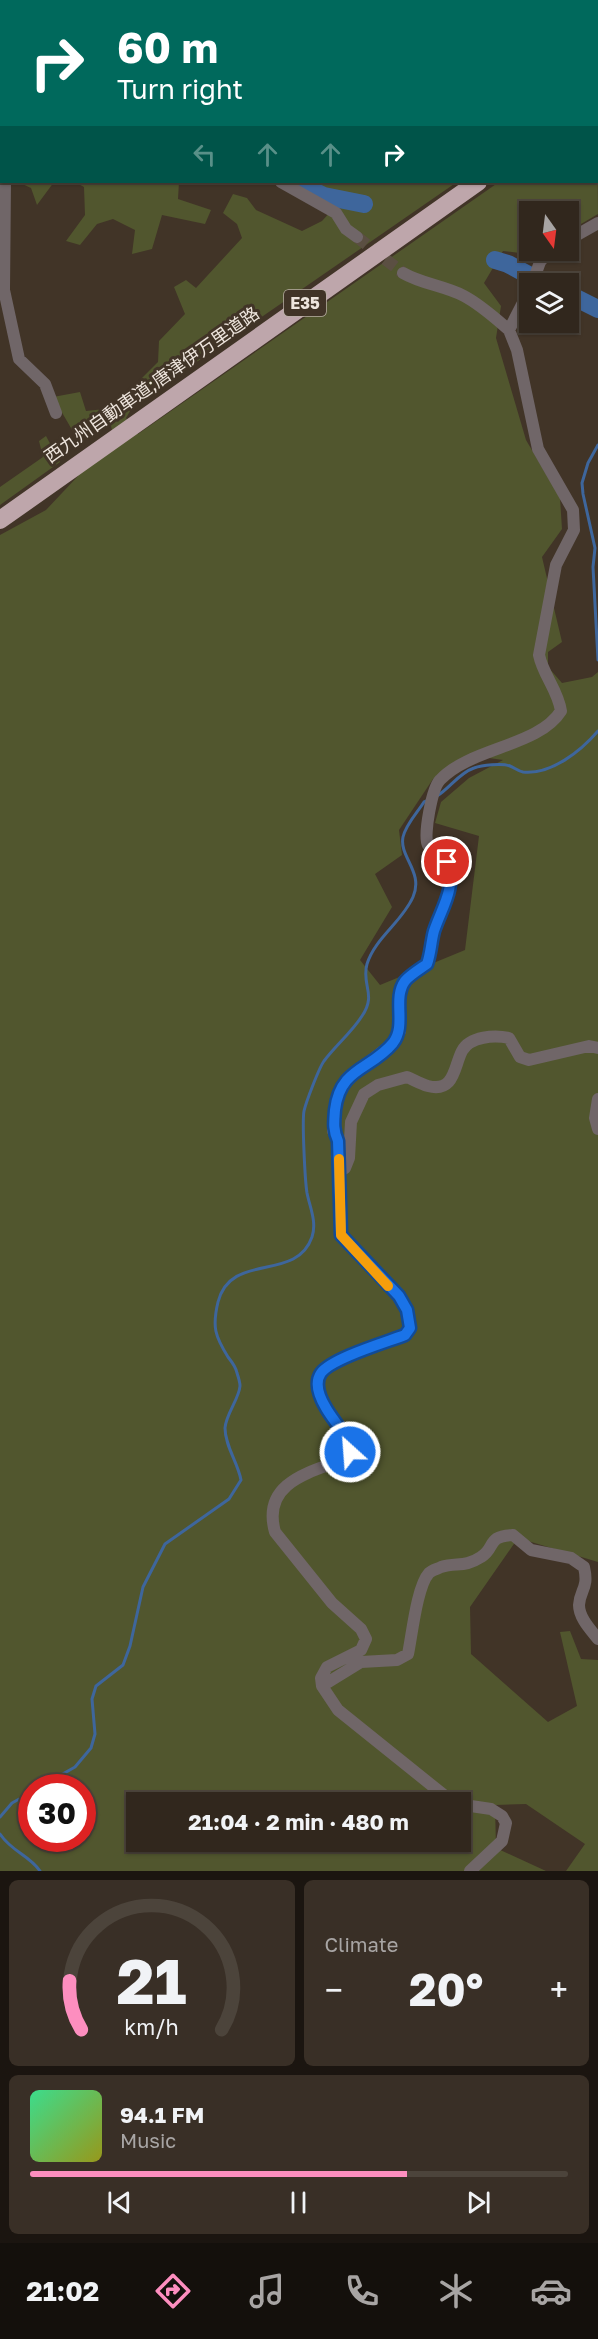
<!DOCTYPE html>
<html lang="en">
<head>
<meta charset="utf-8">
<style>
  body { margin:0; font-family:"Golos Text","Noto Sans JP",sans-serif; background:#392f26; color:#f1f3f6; height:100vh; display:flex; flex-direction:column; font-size:22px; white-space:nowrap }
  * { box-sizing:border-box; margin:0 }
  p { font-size:20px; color:#a8a5a4 }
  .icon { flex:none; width:33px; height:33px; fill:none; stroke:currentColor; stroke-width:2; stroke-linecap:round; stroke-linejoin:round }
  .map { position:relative; height:1871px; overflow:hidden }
  .sheet { display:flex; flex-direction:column; gap:9px; padding:9px; background:#1b1510; flex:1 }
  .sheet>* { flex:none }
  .guide { position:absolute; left:0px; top:0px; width:598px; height:183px; box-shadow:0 2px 4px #0004,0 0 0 2px #4c443b; background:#00695c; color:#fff; overflow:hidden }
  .needle { width:39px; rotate:166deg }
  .tools { position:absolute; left:519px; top:201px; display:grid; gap:12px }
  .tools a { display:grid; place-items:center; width:60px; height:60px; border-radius:0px; background:#31271d; box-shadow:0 2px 4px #0004,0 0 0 2px #4c443b; font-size:30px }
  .speed { position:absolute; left:18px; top:1774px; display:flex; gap:12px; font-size:30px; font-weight:700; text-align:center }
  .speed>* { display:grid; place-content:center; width:78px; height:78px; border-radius:50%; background:#31271d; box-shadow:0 2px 4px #0004,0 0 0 2px #4c443b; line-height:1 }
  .speed .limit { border:9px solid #d22; background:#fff; color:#111 }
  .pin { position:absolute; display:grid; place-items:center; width:51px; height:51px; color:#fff; margin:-26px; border:3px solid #fff; border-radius:50%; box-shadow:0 2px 6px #0007 }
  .me { position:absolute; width:66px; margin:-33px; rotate:334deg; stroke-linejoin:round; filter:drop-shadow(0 0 4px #0008) }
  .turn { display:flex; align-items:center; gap:21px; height:126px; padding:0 18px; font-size:27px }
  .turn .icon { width:78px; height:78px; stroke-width:2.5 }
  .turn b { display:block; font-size:42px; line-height:51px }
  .lanes { display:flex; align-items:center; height:57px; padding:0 18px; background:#0003; justify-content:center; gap:30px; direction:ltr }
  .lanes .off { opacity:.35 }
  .big { font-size:45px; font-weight:700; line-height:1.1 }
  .sheet .widget { flex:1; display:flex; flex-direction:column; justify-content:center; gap:9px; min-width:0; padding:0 21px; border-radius:9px; background:#392f26 }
  .sheet .dial { align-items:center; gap:0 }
  .dial svg { height:156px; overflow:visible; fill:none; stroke:#4c443b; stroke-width:7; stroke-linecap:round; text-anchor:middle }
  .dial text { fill:#f1f3f6; stroke:none }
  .song { display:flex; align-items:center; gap:18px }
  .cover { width:72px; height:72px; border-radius:9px; background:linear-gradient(135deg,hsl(150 70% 55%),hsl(60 70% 35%)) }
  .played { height:6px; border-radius:3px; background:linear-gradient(90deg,#fd8ebf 70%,#4c443b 70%) }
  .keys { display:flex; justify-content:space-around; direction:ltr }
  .heat { display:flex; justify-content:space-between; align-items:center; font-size:33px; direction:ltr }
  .sheet .tiles { flex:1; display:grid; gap:9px; grid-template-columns:1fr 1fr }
  .widget:last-child { grid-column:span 2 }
  .trip { position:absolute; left:126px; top:1792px; width:345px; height:60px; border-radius:0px; background:#31271d; box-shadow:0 2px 4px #0004,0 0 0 2px #4c443b; font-weight:700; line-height:60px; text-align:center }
  .menu { display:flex; height:96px; justify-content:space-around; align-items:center; background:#14100c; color:#a8a5a4 }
  .menu .icon { width:42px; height:42px }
  .menu .on { color:#fd8ebf }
  .menu b { font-size:27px; color:#f1f3f6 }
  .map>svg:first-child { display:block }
  .green { fill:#51562e; fill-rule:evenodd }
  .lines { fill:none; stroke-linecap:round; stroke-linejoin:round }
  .stream { stroke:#3e669c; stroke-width:3 }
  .river { stroke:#3e669c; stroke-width:18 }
  .minor-tunnel { stroke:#5b4f42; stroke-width:12; stroke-dasharray:12 6; stroke-linecap:butt }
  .minor { stroke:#706668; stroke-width:12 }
  .motorway { stroke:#bea6ab; stroke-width:18 }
  .route-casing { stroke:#114b97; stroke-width:15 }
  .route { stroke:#1a73e8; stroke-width:10 }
  .slow { stroke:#f59e0b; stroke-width:10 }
  .labels { text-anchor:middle; stroke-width:6; stroke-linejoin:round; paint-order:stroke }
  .shield { fill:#413427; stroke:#bab0a6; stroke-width:1.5 }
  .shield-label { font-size:16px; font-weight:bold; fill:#eee5dd }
  .street-label { font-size:18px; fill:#eee5dd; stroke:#413427 }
</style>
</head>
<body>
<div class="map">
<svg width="598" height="1871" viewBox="0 0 598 1871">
  <rect width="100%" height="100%" fill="#413427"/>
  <path class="green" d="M419,0h179v82l-1,-80z
    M597,112l1,102 -29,17 -1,-19h-38v38l5,1 -7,3 -25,-3 -19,32 17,23 -5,32 30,102 34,58 2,31 -20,28 20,85 -14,10v15l14,16 30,-6 6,-5v890l-80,-24 -48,69 1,47 77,68 29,-16 -17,-74 10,-1 11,28 17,1v211h-32l19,-27 -59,-40 -31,1 1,43 50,23h-546v-1336l46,-25 32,-34 -7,-15 44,-18 -4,-17 -36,9 -22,-38 27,-5 6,19 47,-5 -2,-17 27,-27 1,-21 26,-27 -11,-27 12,-7 10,8 46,-50 -5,-14 -14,-11 10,-19 14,4 9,12 46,21 20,-10 21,-23 -34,-16h148l-324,224 -7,12 12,16 361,-252h98zM468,755l35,5 -34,18 -28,24 -6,21 44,13 -14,114 -85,35 -20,-25 32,-53 -17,-33 27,-19 -3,-25 34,-51zM32,1788h50v51h-50zM136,1803h324v39h-324z
    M18,182h36l-17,23 -6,-17z
    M75,182h104l-1,17 33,11 -6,14 -43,-9 -10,34 -20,5 3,-24 -22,-11 -16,5 -17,21 -14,-4 19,-26 -1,-28z
    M46,436l14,26 -60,43v-18l43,-30 -4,-16z"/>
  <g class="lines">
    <path class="stream" d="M598,445l-10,18 -6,20 1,11 12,54 -2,19 5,93
      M437,796c13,-8 22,-23 37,-28 8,-3 28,-5 36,-2 5,2 8,5 13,6 28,3 58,-21 75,-41
      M38,1788l37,-21 16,-19 4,-14 -3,-35 4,-13 27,-21 7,-19 13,-59 22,-43 64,-45 12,-19c-3,-17 -16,-34 -16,-52 1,-14 14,-29 15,-42 0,-4 -2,-10 -3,-13 -1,-6 -5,-11 -9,-16 -13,-21 -16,-30 -10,-55 13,-51 78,-19 94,-65 5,-15 -2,-29 -5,-44 -2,-12 -5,-71 -3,-82 2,-9 15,-43 20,-50 12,-16 28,-29 38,-45 15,-22 -1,-31 5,-52 8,-26 35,-42 46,-67 11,-25 -14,-40 -10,-60 3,-13 14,-24 21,-35l5,-2
      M0,1817l12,-14 20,-11
      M0,1834c12,18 29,21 40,37"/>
    <path class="river" d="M0,64l2,1
      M295,182l29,14 40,8
      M495,260l13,4 37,20
      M568,294l30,15"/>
    <path class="minor-tunnel" d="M357,237l46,36"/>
    <path class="minor" d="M361,0l1,2
      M29,2v-2
      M77,2l2,-2
      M192,2l3,-2
      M304,2l2,-2
      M0,53l2,1
      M0,85l2,-1
      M5,182l-1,108 15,69 26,25 11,29
      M281,182l55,31 10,16 11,8
      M568,240l30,-17
      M403,273c19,11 42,13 61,23 17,9 31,22 45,34
      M532,284l8,-22 10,-12
      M530,289l-21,41 8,20 21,99 35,61 1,20 -18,35 -17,90c4,20 19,35 22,56 -23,36 -90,36 -121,69 -8,8 -17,56 -12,65 7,12 24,15 23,32 0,20 -13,38 -18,56 -2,11 -2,21 -6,31l-21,16 -6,11v40l-8,13 -45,35 -11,20 -3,32 5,10 2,30 5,-3 4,-10 2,-36 13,-28 14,-9 29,-8c7,3 14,7 21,9 27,7 26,-20 34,-35 8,-15 33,-16 47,-13l11,19 9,3 60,-14 9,2
      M598,1099l-3,19 3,11
      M340,1171l1,64 58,61 8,14 3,18 -5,7 -73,28 -12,11 -2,14 7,19 24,36 1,9 -5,7c-34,13 -84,23 -70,73l57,71 29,26 5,10 -5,11 -34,17 -6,11 1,8 16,24 107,86 19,9 27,4 11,7 4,7 -4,18 -32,30
      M322,1686l39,-24 36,-2 11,-6c4,-19 9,-68 21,-81 3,-3 8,-4 12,-6 16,-5 23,1 40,-10 15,-9 5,-21 32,-22l18,15 40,8 13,9c5,22 -4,22 -5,38 0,13 12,25 19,34"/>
    <path class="motorway" d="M597,98h1
      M0,520l478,-338"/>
  </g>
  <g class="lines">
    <g class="route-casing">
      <path id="route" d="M350,1452c-2,-17 -16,-30 -24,-44 -6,-10 -12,-25 -5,-35 11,-15 66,-31 84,-38l5,-7 -3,-18 -8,-14 -58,-61 -3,-94c-5,-11 -4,-19 -3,-31 5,-43 36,-40 58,-67 14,-18 -1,-44 12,-62 5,-6 15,-12 22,-17 4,-11 4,-22 7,-33 8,-24 23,-44 13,-69"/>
    </g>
    <use href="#route" class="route"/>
    <path class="slow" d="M339,1159l2,76 47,51"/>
  </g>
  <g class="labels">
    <rect class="shield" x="284" y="290" width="42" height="26" rx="4.5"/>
    <g class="shield-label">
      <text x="305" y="309">E35</text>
    </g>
    <g class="street-label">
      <text transform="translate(152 385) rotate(-35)" y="6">西九州自動車道;唐津伊万里道路</text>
    </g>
  </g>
</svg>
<div class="tools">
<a><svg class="needle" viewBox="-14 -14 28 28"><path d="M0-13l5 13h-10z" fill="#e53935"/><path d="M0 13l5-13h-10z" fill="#a8a5a4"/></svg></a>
<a><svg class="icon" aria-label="layers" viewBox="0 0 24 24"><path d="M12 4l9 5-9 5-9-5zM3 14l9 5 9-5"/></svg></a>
</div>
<div class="speed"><div class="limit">30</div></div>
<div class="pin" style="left:447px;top:862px;background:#d93025"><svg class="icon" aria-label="arrive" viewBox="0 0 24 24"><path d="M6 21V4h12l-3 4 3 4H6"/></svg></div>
<svg class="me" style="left:350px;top:1452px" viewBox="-20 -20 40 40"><circle r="17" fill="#1a73e8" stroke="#fff" stroke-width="3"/><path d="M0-11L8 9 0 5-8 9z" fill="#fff"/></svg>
<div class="trip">21:04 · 2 min · 480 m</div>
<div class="guide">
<div class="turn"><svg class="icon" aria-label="right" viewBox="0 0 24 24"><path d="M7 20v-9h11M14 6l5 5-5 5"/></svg><div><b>60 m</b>Turn right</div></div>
<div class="lanes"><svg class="icon off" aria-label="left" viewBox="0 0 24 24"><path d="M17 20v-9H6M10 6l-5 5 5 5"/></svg><svg class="icon off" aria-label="ahead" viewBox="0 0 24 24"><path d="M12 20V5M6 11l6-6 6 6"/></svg><svg class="icon off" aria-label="ahead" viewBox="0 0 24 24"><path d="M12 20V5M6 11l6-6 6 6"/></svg><svg class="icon" aria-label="right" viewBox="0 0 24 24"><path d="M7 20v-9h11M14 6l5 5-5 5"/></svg></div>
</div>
</div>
<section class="sheet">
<div class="tiles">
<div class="widget dial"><svg viewBox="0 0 100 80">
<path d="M14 69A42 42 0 1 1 86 69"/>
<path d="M14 69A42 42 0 0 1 8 44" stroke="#fd8ebf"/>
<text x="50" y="56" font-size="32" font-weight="700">21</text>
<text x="50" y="72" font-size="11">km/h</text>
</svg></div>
<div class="widget"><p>Climate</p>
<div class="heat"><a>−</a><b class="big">20°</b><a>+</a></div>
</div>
<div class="widget">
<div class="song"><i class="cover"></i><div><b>94.1 FM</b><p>Music</p></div></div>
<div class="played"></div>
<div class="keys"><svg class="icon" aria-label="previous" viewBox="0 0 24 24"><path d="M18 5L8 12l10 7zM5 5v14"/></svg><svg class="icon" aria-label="pause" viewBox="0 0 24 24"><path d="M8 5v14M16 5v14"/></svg><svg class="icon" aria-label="next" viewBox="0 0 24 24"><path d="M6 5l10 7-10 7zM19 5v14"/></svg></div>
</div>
</div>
</section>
<nav class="menu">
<b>21:02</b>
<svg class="icon on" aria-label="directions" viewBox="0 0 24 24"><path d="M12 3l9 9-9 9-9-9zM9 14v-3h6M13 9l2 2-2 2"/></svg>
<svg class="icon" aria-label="music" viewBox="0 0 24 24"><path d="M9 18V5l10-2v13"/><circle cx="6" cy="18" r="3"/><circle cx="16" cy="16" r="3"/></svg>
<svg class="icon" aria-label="phone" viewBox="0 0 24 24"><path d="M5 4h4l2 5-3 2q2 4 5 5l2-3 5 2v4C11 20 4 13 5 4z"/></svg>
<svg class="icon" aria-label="climate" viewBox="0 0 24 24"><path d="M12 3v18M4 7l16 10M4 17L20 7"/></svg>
<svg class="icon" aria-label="car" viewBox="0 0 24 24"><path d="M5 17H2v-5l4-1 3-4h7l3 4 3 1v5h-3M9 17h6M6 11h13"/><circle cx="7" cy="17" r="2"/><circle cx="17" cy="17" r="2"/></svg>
</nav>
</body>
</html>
